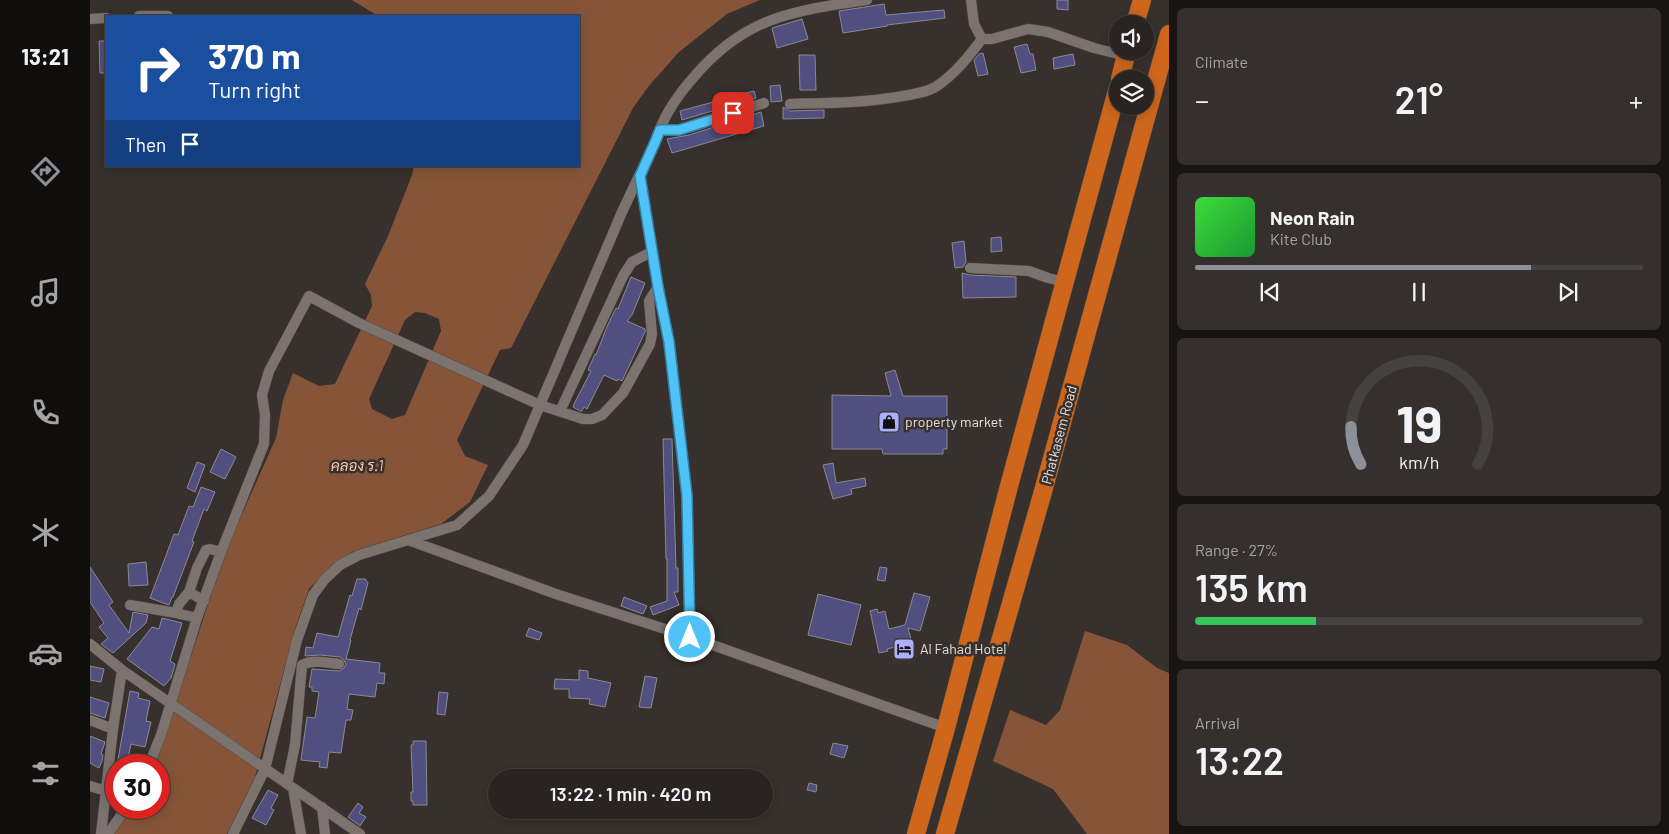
<!DOCTYPE html>
<html lang="en">
<head>
<meta charset="utf-8">
<style>
  body { margin:0; font-family:Barlow,Sarabun,sans-serif; background:#35302e; color:#f1f3f6; height:100vh; display:flex; flex-direction:column; font-size:19px; white-space:nowrap }
  * { box-sizing:border-box; margin:0 }
  p { font-size:16px; color:#a5a4a5 }
  .icon { flex:none; width:28px; height:28px; fill:none; stroke:currentColor; stroke-width:2; stroke-linecap:round; stroke-linejoin:round }
  .map { position:relative; flex:1; overflow:hidden }
  .details { display:flex; flex-direction:column; gap:8px; padding:8px; background:#171412; width:500px }
  .details>* { flex:none }
  .hud { position:absolute; left:15px; top:15px; width:475px; height:152px; border-radius:0px; box-shadow:0 2px 12px #0003,0 0 0 1px #45413f; background:#1a4fa0; color:#fff; overflow:hidden }
  .fabs { position:absolute; left:1019px; top:15px; display:grid; gap:10px }
  .fabs a { display:grid; place-items:center; width:45px; height:45px; border-radius:50%; background:#292421; box-shadow:0 2px 12px #0003,0 0 0 1px #45413f; font-size:25px }
  .speed { position:absolute; left:15px; top:754px; display:flex; gap:10px; font-size:25px; font-weight:700; text-align:center }
  .speed>* { display:grid; place-content:center; width:65px; height:65px; border-radius:50%; background:#292421; box-shadow:0 2px 12px #0003,0 0 0 1px #45413f; line-height:1 }
  .speed .limit { border:8px solid #d22; background:#fff; color:#111 }
  .pin { position:absolute; display:grid; place-items:center; width:42px; height:42px; color:#fff; margin:-21px; border-radius:10px; box-shadow:0 2px 8px #0006 }
  .me { position:absolute; width:55px; margin:-28px; rotate:0deg; stroke-linejoin:round; filter:drop-shadow(0 0 4px #0008) }
  .turn { display:flex; align-items:center; gap:18px; height:105px; padding:0 20px; font-size:22px }
  .turn .icon { width:65px; height:65px; stroke-width:2.5 }
  .turn b { display:block; font-size:35px; line-height:42px }
  .then { display:flex; align-items:center; height:48px; padding:0 20px; background:#0003; gap:10px; font-size:19px }
  .big { font-size:38px; font-weight:600; line-height:1.1 }
  .details .widget { flex:1; display:flex; flex-direction:column; justify-content:center; gap:8px; min-width:0; padding:0 18px; border-radius:8px; background:#35302e }
  .details .dial { align-items:center; gap:0 }
  .dial svg { height:130px; overflow:visible; fill:none; stroke:#45413f; stroke-width:7; stroke-linecap:round; text-anchor:middle }
  .dial text { fill:#f1f3f6; stroke:none }
  .song { display:flex; align-items:center; gap:15px }
  .cover { width:60px; height:60px; border-radius:8px; background:linear-gradient(135deg,hsl(120 70% 55%),hsl(130 70% 35%)) }
  .played { height:5px; border-radius:2px; background:linear-gradient(90deg,#8c9099 75%,#45413f 75%) }
  .keys { display:flex; justify-content:space-around; direction:ltr }
  .heat { display:flex; justify-content:space-between; align-items:center; font-size:28px; direction:ltr }
  .charge { height:8px; border-radius:4px; background:linear-gradient(90deg,#34c759 27%,#45413f 0) }
  .trip { position:absolute; left:398px; top:769px; width:285px; height:50px; border-radius:25px; background:#292421; box-shadow:0 2px 12px #0003,0 0 0 1px #45413f; font-weight:600; line-height:50px; text-align:center }
  main { display:flex; flex:1; min-height:0 }
  .tab-bar { display:flex; flex-direction:column; width:90px; justify-content:space-around; align-items:center; background:#100e0d; color:#a5a4a5 }
  .tab-bar .icon { width:35px; height:35px }
  .tab-bar .selected { color:#8c9099 }
  .tab-bar b { font-size:22px; color:#f1f3f6 }
  .map>svg:first-child { display:block }
  .water { fill:#865539; fill-rule:evenodd }
  .building { fill:#504f7f; stroke:#8a8a93 }
  .lines { fill:none; stroke-linecap:round; stroke-linejoin:round }
  .street-casing { stroke:#524c48; stroke-width:11 }
  .highway-casing { stroke:#524c48; stroke-width:19 }
  .street { stroke:#7c736f; stroke-width:10 }
  .highway { stroke:#ce671c; stroke-width:18 }
  .route-casing { stroke:#337fa1; stroke-width:12 }
  .route { stroke:#4fc3f7; stroke-width:9 }
  .labels { text-anchor:middle; stroke-width:5; stroke-linejoin:round; paint-order:stroke }
  .poi-label { font-size:14px; fill:#e5e0dd; stroke:#37302c; text-anchor:start }
  .street-label { font-size:14px; fill:#e5e0dd; stroke:#37302c }
  .water-label { font-size:15px; font-style:italic; fill:#f7c7ad; stroke:#37302c }
</style>
</head>
<body>
<main>
<nav class="tab-bar">
<b>13:21</b>
<svg class="icon selected" aria-label="directions" viewBox="0 0 24 24"><path d="M12 3l9 9-9 9-9-9zM9 14v-3h6M13 9l2 2-2 2"/></svg>
<svg class="icon" aria-label="music" viewBox="0 0 24 24"><path d="M9 18V5l10-2v13"/><circle cx="6" cy="18" r="3"/><circle cx="16" cy="16" r="3"/></svg>
<svg class="icon" aria-label="phone" viewBox="0 0 24 24"><path d="M5 4h4l2 5-3 2q2 4 5 5l2-3 5 2v4C11 20 4 13 5 4z"/></svg>
<svg class="icon" aria-label="climate" viewBox="0 0 24 24"><path d="M12 3v18M4 7l16 10M4 17L20 7"/></svg>
<svg class="icon" aria-label="car" viewBox="0 0 24 24"><path d="M5 17H2v-5l4-1 3-4h7l3 4 3 1v5h-3M9 17h6M6 11h13"/><circle cx="7" cy="17" r="2"/><circle cx="17" cy="17" r="2"/></svg>
<svg class="icon" aria-label="filters" viewBox="0 0 24 24"><path d="M4 7h16M4 17h16"/><circle cx="9" cy="7" r="2"/><circle cx="15" cy="17" r="2"/></svg>
</nav>
<div class="map">
<svg width="1079" height="834" viewBox="0 0 1079 834">
  <rect width="100%" height="100%" fill="#37302c"/>
  <path class="water" d="M262,0h408l-33,14 -48,38 -31,35 -15,21 -122,240 -11,2 -43,90 8,16 23,9 -18,37 -29,22 -87,27 -23,15 -22,23 -13,37 -41,151 -28,57h-113l19,-26h26v-43h-4l71,-215 50,-112 7,-38 10,-27 26,13 16,-2 37,-78 -1,-11 -6,-11 23,-48 24,-61 2,-9h165v-150h-201zM325,312l10,1 14,6 2,12 -36,84 -13,4 -20,-10 -3,-10 36,-79z
    M995,631l42,14 30,23 12,5v161h-82l-34,-45 -60,-28 17,-51 36,15 14,-15z"/>
  <path class="building" d="M967,0h11v10l-11,-1z
    M794,4l2,11 58,-5 1,8 -58,7v1l-44,7 -4,-22z
    M712,19l6,20 -31,9 -5,-20z
    M9,41h7v32h-6z
    M937,44l3,10h3l3,16 -15,3 -7,-26z
    M893,53l5,21 -10,2 -4,-16 5,-6z
    M983,54l2,11 -21,4 -1,-11z
    M709,55h16l1,35h-16z
    M690,85l2,16 -11,1 -1,-16z
    M664,91l2,7 -74,22 -2,-9z
    M693,107l7,4 34,-1v8l-41,1z
    M671,112l3,14 -92,27 -5,-14 22,-4z
    M911,237l1,14 -11,1v-14z
    M874,241l2,21 -3,5 -8,1 -3,-25z
    M872,273l8,2 46,2v20l-53,1z
    M541,277l14,6 -13,32 -5,6 18,8v3l-23,49 -4,-2 -1,2 -13,-6 -17,34 -3,-2 -2,4h-2l-7,-4 2,-5 16,-31 -3,-1 7,-16 1,1 10,-26 10,-21 2,1z
    M805,370l8,26h44v53h-4v5h-60l-1,-5h-50v-54l59,1 -6,-23z
    M573,439h9l4,129h2v24h-4l5,13 -26,10 -3,-8 17,-6v-42h-1z
    M131,449l15,8 -11,22 -15,-7z
    M107,462l8,3 -10,27 -8,-4z
    M743,463l3,20 29,-5 1,8 -15,3 1,5 -19,5 -10,-34z
    M111,487l14,5 -8,19 -3,-2 -12,32 2,1 -21,55h-1l-3,8 -3,-1 -16,-6 24,-64 4,1 11,-29 4,1z
    M56,562l2,23 -19,1 -1,-22z
    M0,567l23,35 -4,3 20,28 4,-21 15,3 -2,8 -33,30 -12,-9 7,-6 -9,-11 5,-4 -14,-21z
    M790,567l7,1 -2,13 -8,-1z
    M267,579h8l3,4 -7,27 -2,-2 -9,32h1l-5,19 34,4 -1,10h6l-1,11 -7,-1 -2,14 -26,-3 -2,15 6,1 -2,10h-5l-5,33 -12,-1 -2,16 -8,-1 1,-5 -19,-2 6,-43 8,1 4,-26 -7,-1v-4h-3l3,-18 27,2 5,-3 2,-4 -3,-5 -3,-2 -20,-2 -15,1 1,-9 7,1 4,-15 21,4 12,-42 2,1z
    M824,593l16,4 -10,34 -12,-3 4,15 -25,6 1,2 -9,2 -9,-42 7,-2 1,4 7,-2 4,18 16,-4z
    M728,594l43,11 -10,40 -43,-10z
    M534,597l23,9 -4,8 -22,-8z
    M72,618l20,5 -12,38 5,3 -1,4 -3,10 -7,8 -37,-27 25,-32 7,2z
    M439,628l13,5 -3,7 -13,-4z
    M0,666l14,3 -3,13 -11,-2z
    M489,670l9,1v7l23,5 -6,24 -16,-3 1,-5 -21,-1v-9h-15l1,-10 24,1z
    M555,676l12,2 -6,30 -12,-1z
    M40,691l9,2 -1,5 12,3 -4,20 5,1 -6,25 -14,-3 -4,21h-10z
    M349,692l9,1 -3,22 -8,-1z
    M0,697l19,6 -4,15 -15,-5z
    M0,736l15,6 -4,12 2,1 -1,6 -3,7 -9,-5z
    M323,741h13l1,64h-14v-4h-2v-9h2l-2,-47h2z
    M743,743l15,3 -4,12 -14,-4z
    M719,783l8,2 -1,7 -9,-2z
    M178,790l10,5 -7,13 3,2 -8,15 -14,-7z
    M268,803l5,4 -4,6 7,4 -6,9 -12,-9z"/>
  <g class="lines">
    <g class="street-casing">
      <path id="street" d="M881,0l3,24 8,15h10l36,-10 20,3 46,16 32,8
        M49,16h29
        M0,19l16,-1
        M700,104c36,-1 71,-1 107,-7 13,-2 29,-4 40,-11 19,-13 32,-30 45,-47
        M570,130h19l8,-2 77,-25
        M550,176l18,111 11,55 18,154 3,141
        M880,268l59,3 19,7 17,4
        M470,411l63,-135 9,-14 21,-11
        M321,541l145,53 134,43 256,91
        M114,601l-15,-9 8,-24 9,-18 4,-1 11,3
        M40,605l46,8 3,-9 10,-12
        M86,613l21,5
        M0,644l32,26 238,164
        M0,720l23,9
        M59,765l12,-30 36,-117 24,-66 43,-108 1,-29 -3,-20 7,-24 40,-75 50,27 181,82 43,14h9l10,-4 21,-22 27,-49 2,-10 -3,-33 9,-14
        M197,784l8,-39 7,-80c11,-6 25,-2 37,-1
        M0,786l16,5
        M203,788l8,46
        M232,807l3,27
        M11,834l12,-105 9,-59
        M18,834l18,-26
        M143,834l32,-65 32,-129 16,-45 12,-16 15,-14 19,-10 98,-30 32,-29 34,-51 99,-233 34,-72c7,-23 21,-44 37,-62 51,-61 99,-67 174,-78"/>
    </g>
    <g class="highway-casing">
      <path id="highway" d="M1045,24l7,-24
        M1030,79l7,-28
        M826,834l30,-106 63,-242 109,-399
        M855,834l97,-339 127,-461"/>
    </g>
    <use href="#street" class="street"/>
    <use href="#highway" class="highway"/>
  </g>
  <g class="lines">
    <g class="route-casing">
      <path id="route" d="M600,637l-3,-141 -18,-154 -11,-55 -18,-111 16,-36 4,-10h19l54,-17"/>
    </g>
    <use href="#route" class="route"/>
  </g>
  <defs>
    <g id="shop-square" transform="scale(1.125)"><rect x="-9" y="-9" width="18" height="18" rx="4" fill="#aeaefb" stroke="#37302c"/><path d="M-5-2.5h2.3a2.7 3.5 0 0 1 5.4 0H5L5.5 6h-11ZM-1.5-2.5h3a1.5 2.3 0 0 0-3 0Z" fill="#111"/></g>
    <g id="hotel-square" transform="scale(1.125)"><rect x="-9" y="-9" width="18" height="18" rx="4" fill="#aeaefb" stroke="#37302c"/><path d="M-6-4.5h1.5V1H6V5H4.5V3h-9V5H-6ZM-4 0a1.8 1.8 0 1 1 3.6 0ZM.5 0V-2.5h3Q6-2.5 6 0Z" fill="#111"/></g>
  </defs>
  <g fill-rule="evenodd">
    <use href="#shop-square" x="799" y="422"/>
    <use href="#hotel-square" x="814" y="649"/>
  </g>
  <g class="labels">
    <g class="poi-label">
      <text x="815" y="427">property market</text>
      <text x="830" y="654">Al Fahad Hotel</text>
    </g>
    <g class="street-label">
      <text transform="translate(969 435) rotate(-75)" y="5">Phatkasem Road</text>
    </g>
    <g class="water-label">
      <text x="267" y="471">คลอง ร.1</text>
    </g>
  </g>
</svg>
<div class="fabs">
<a><svg class="icon" aria-label="sound" viewBox="0 0 24 24"><path d="M4 9h4l5-4v14l-5-4H4zM17 9q2 3 0 6"/></svg></a>
<a><svg class="icon" aria-label="layers" viewBox="0 0 24 24"><path d="M12 4l9 5-9 5-9-5zM3 14l9 5 9-5"/></svg></a>
</div>
<div class="speed"><div class="limit">30</div></div>
<div class="pin" style="left:643px;top:113px;background:#d93025"><svg class="icon" aria-label="arrive" viewBox="0 0 24 24"><path d="M6 21V4h12l-3 4 3 4H6"/></svg></div>
<svg class="me" style="left:600px;top:637px" viewBox="-20 -20 40 40"><circle r="17" fill="#4fc3f7" stroke="#fff" stroke-width="3"/><path d="M0-11L8 9 0 5-8 9z" fill="#fff"/></svg>
<div class="trip">13:22 · 1 min · 420 m</div>
<div class="hud">
<div class="turn"><svg class="icon" aria-label="right" viewBox="0 0 24 24"><path d="M7 20v-9h11M14 6l5 5-5 5"/></svg><div><b>370 m</b>Turn right</div></div>
<div class="then">Then<svg class="icon" aria-label="arrive" viewBox="0 0 24 24"><path d="M6 21V4h12l-3 4 3 4H6"/></svg></div>
</div>
</div>
<section class="details">
<div class="widget"><p>Climate</p>
<div class="heat"><a>−</a><b class="big">21°</b><a>+</a></div>
</div>
<div class="widget">
<div class="song"><i class="cover"></i><div><b>Neon Rain</b><p>Kite Club</p></div></div>
<div class="played"></div>
<div class="keys"><svg class="icon" aria-label="previous" viewBox="0 0 24 24"><path d="M18 5L8 12l10 7zM5 5v14"/></svg><svg class="icon" aria-label="pause" viewBox="0 0 24 24"><path d="M8 5v14M16 5v14"/></svg><svg class="icon" aria-label="next" viewBox="0 0 24 24"><path d="M6 5l10 7-10 7zM19 5v14"/></svg></div>
</div>
<div class="widget dial"><svg viewBox="0 0 100 80">
<path d="M14 69A42 42 0 1 1 86 69"/>
<path d="M14 69A42 42 0 0 1 8 46" stroke="#8c9099"/>
<text x="50" y="56" font-size="32" font-weight="700">19</text>
<text x="50" y="72" font-size="11">km/h</text>
</svg></div>
<div class="widget"><p>Range · 27%</p><b class="big">135 km</b><div class="charge"></div></div>
<div class="widget"><p>Arrival</p><b class="big">13:22</b></div>
</section>
</main>
</body>
</html>
